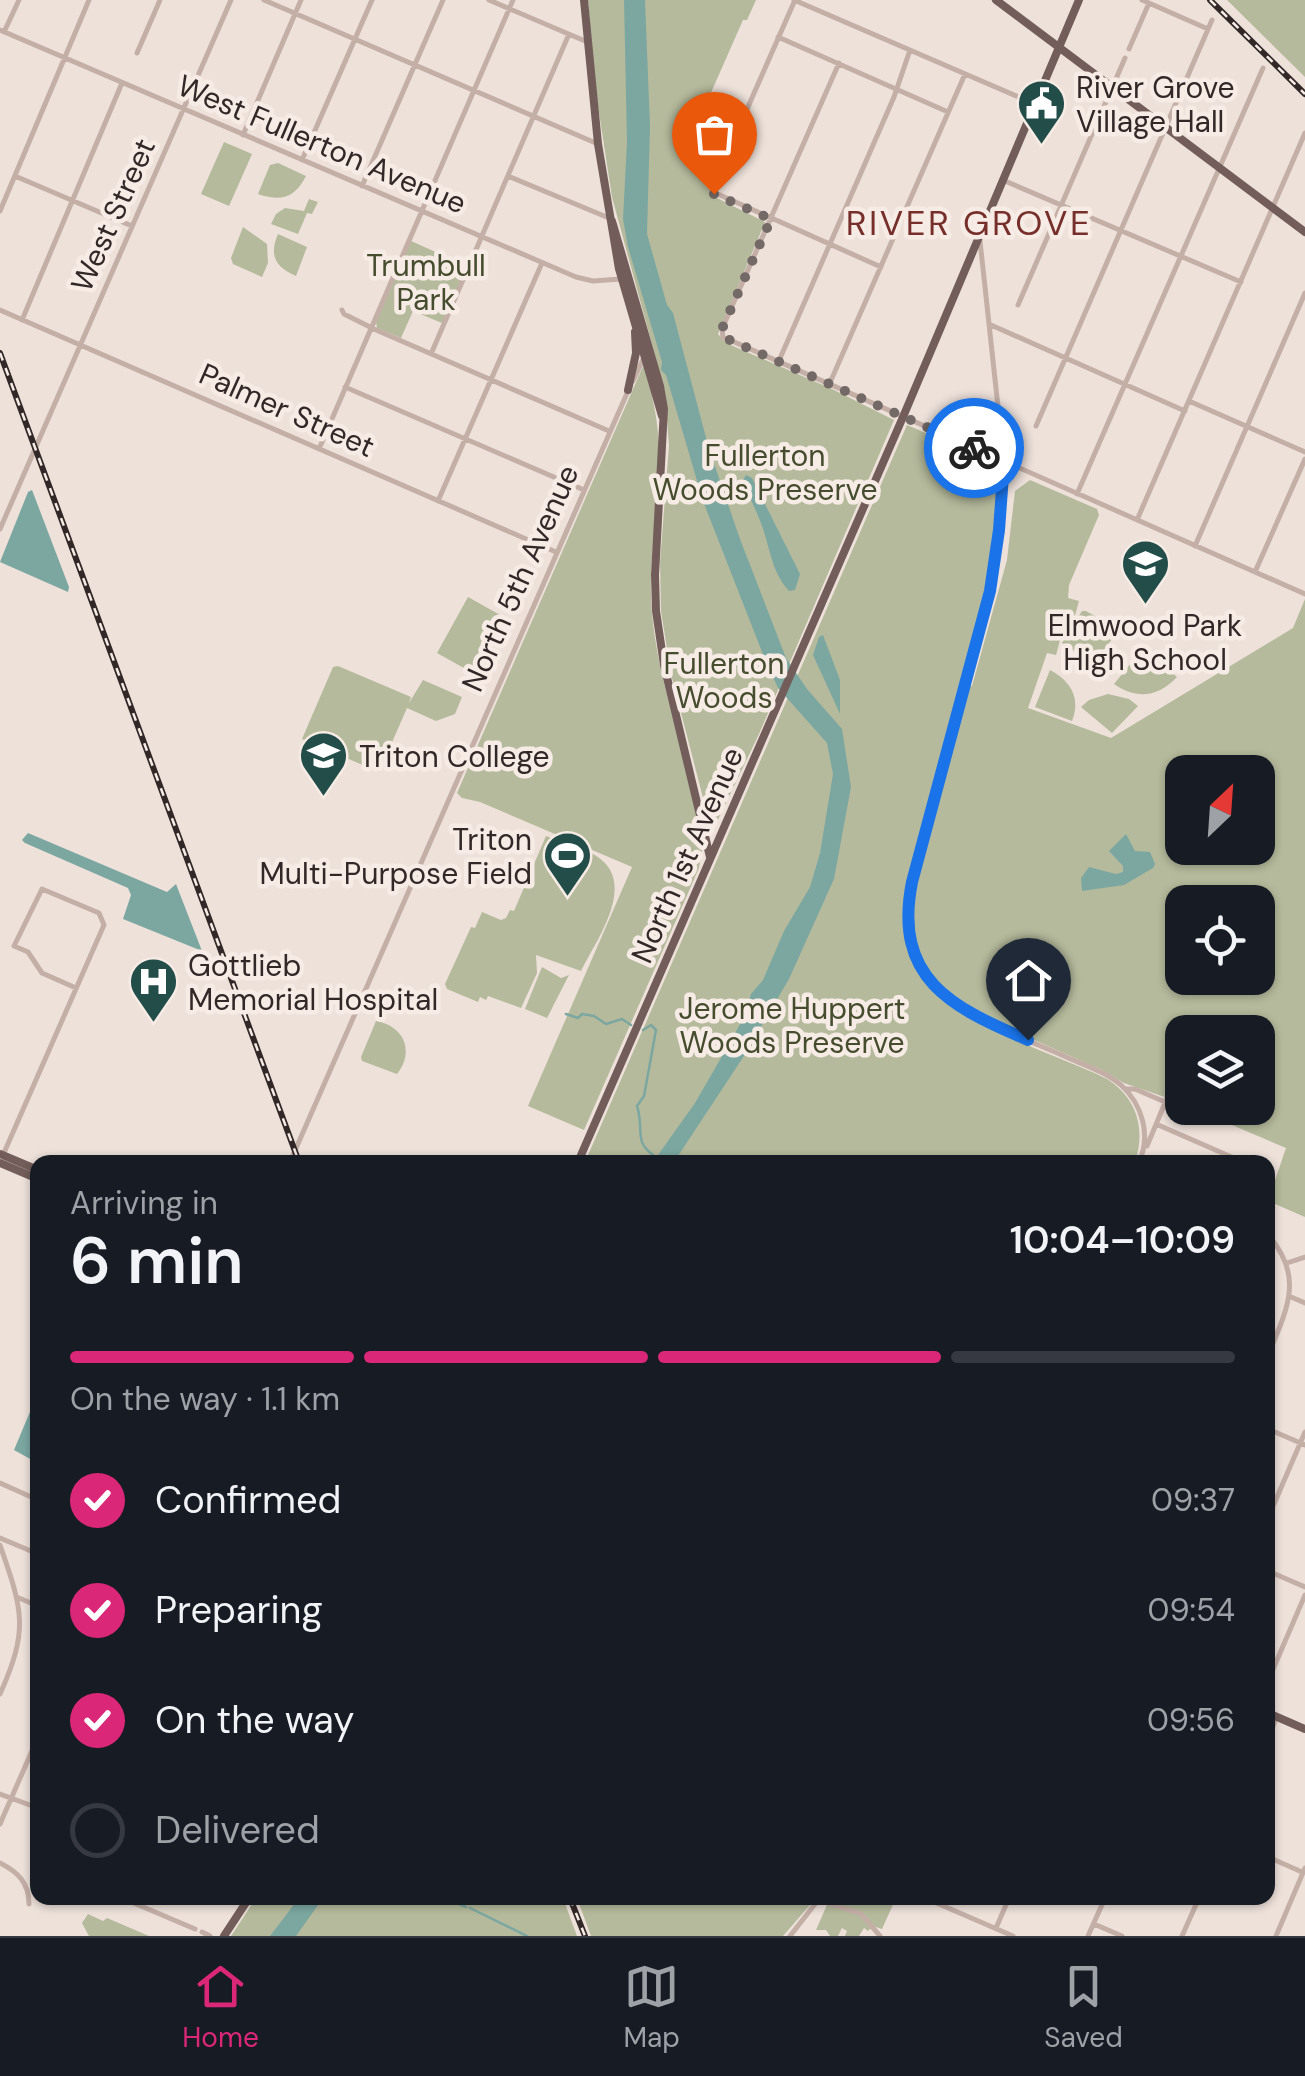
<!DOCTYPE html>
<meta charset="utf-8">
<style>
:root{--surface:#171b24;--page:#242831;--text:#f1f3f6;--muted:#9ea1a6;--line:#363941;--accent:#db2777}
body{margin:0;font-family:"DM Sans",sans-serif;background:var(--page);color:var(--text);height:100vh;display:flex;flex-direction:column;font-size:38px;white-space:nowrap}
*{box-sizing:border-box;margin:0}
p{font-size:32px;color:var(--muted)}
.icon{flex:none;width:55px;height:55px;fill:none;stroke:currentColor;stroke-width:2;stroke-linecap:round;stroke-linejoin:round}
.map{position:relative;flex:1;overflow:hidden}
.drawer{position:absolute;left:30px;top:1155px;width:1245px;height:750px;display:flex;flex-direction:column;background:var(--surface);border-radius:20px;box-shadow:0 2px 8px #0004}
.drawer>*{flex:none}
.needle{width:65px;rotate:25deg}
.controls{position:absolute;left:1165px;top:755px;display:grid;gap:20px}
.controls a{display:grid;place-items:center;width:110px;height:110px;border-radius:20px;background:var(--surface);box-shadow:0 2px 8px #0004;font-size:50px}
.pin{position:absolute;display:grid;place-items:center;width:85px;height:85px;color:#fff;margin:-102px -42px;border-radius:50% 50% 50% 0;rotate:-45deg;box-shadow:0 0 10px #0007}
.pin .icon{rotate:45deg}
.courier{position:absolute;display:grid;place-items:center;width:100px;height:100px;margin:-50px;border:8px solid #1a73e8;border-radius:50%;background:#fff;color:#222;box-shadow:0 2px 12px #0007}
.overview em{font-style:normal;font-weight:600}
.overview div{display:flex;flex-direction:column-reverse}
.overview{display:flex;align-items:center;justify-content:space-between;height:170px;padding:0 40px}
h1{font-size:65px;font-weight:600;line-height:75px}
.bar{display:grid;grid-template-columns:repeat(4,1fr);gap:15px 10px;align-content:center;height:120px;padding:0 40px}
.bar i{height:12px;border-radius:8px;background:var(--line)}
.bar .active{background:var(--accent)}
.bar p{grid-column:span 4}
ol{padding:0 40px;list-style:none}
li{display:flex;align-items:center;gap:30px;height:110px}
li p{margin-inline-start:auto}
li .icon{padding:10px;border-radius:50%;background:var(--accent);color:#fff;stroke-width:4}
li:last-child{color:var(--muted)}
li i{width:55px;height:55px;border:5px solid var(--line);border-radius:50%}
.dock{display:flex;justify-content:space-around;align-items:center;height:140px;border-top:2px solid var(--line);background:var(--surface);font-size:28px;color:var(--muted)}
.dock a{display:grid;justify-items:center;gap:5px}
.dock .active{color:var(--accent)}
.map>svg:first-child{display:block}
.green{fill:#b5ba9c;fill-rule:evenodd}
.water{fill:#7ca7a1}
.lines{fill:none;stroke-linecap:round;stroke-linejoin:round}
.stream{stroke:#7ca7a1;stroke-width:2.5}
.minor{stroke:#c4afa7;stroke-width:5}
.major{stroke:#725d5a;stroke-width:8}
.rail-casing{stroke:#312827;stroke-width:6}
.rail{stroke:#f6ebe5;stroke-width:2.5;stroke-dasharray:8;stroke-linecap:butt}
.done{stroke:#736966;stroke-width:10;stroke-dasharray:0 18}
.route{stroke:#1a73e8;stroke-width:12}
.labels{text-anchor:middle;dominant-baseline:central;stroke-width:9;stroke-linejoin:round;paint-order:stroke}
.poi-label{font-size:30px;fill:#312827;stroke:#f6ebe5;text-anchor:start}
.street-label{font-size:30px;fill:#312827;stroke:#f6ebe5}
.park-label{font-size:30px;fill:#464c2e;stroke:#f6ebe5}
.quarter-label{font-size:35px;letter-spacing:2.5px;fill:#762f2a;stroke:#f6ebe5}
</style>
<div class="map">
<svg width="1305" height="1936" viewBox="0 0 1305 1936">
<rect width="100%" height="100%" fill="#ede1da"/>
<!-- green -->
<path class="green" d="M588 0H756L747 20H743L691 138 723 154 709 188V194L765 222 718 334 726 343 832 389 894 420 759 734 715 826 709 821 671 674 661 611 660 562 669 446 665 392 612 197 594 80Z
M1227 0H1305V77Z
M224 142 252 154 229 206 201 194Z
M278 163 306 176C295 198 281 202 258 194L270 165Z
M309 199 318 202 312 214 307 213 298 234 271 224 276 214 285 208 304 211Z
M243 227 267 244 268 263 262 277 233 264 231 258Z
M278 234 307 247 296 276C275 267 269 255 278 234Z
M411 241 467 266 442 323 413 311 401 338 377 328 376 322Z
M644 364C652 394 659 422 659 454 660 507 647 560 652 614 659 693 694 767 703 845L699 868 584 1130 528 1106 632 867 480 802 462 798 457 793Z
M907 425 994 462C1025 499 924 827 908 888 891 1015 1018 1036 1107 1079 1137 1098 1146 1129 1135 1162H585Z
M1030 480 1097 509 1099 515 1069 585 1068 598 1079 601 1074 619 1066 618 1056 655 1047 653 1028 708 1111 738 1293 628 1305 599V1217L1268 1201 1286 1148 1192 1108H1258V1032H1182V1103L1124 1083 1102 1070 975 1014 939 987 923 964 913 935 912 897 967 686H972L1007 560 1015 491ZM1182 772H1258V848H1182ZM1182 902H1258V978H1182Z
M468 597 502 616 471 672 437 653Z
M1082 611H1086L1117 629C1102 661 1090 662 1062 643Z
M1145 651 1177 677C1158 697 1137 700 1114 684L1140 652Z
M338 666 411 697 409 703 423 680 462 697 455 714 436 721 407 708 379 772 302 739 333 667Z
M1050 670C1071 681 1081 698 1072 721L1035 707Z
M1108 694 1129 699 1138 706 1112 733 1081 707 1089 700Z
M546 836C563 843 591 849 604 862 633 891 595 942 581 971L536 955 537 973 521 1008 488 996 486 1000 480 997 478 1002 447 989 445 984 471 927 475 928 482 912 501 920 506 918 510 910 514 911Z
M542 967 561 978 569 975 547 1018 525 1009Z
M376 1021C404 1026 415 1051 397 1074L362 1061 361 1057Z
M256 1898H563L577 1936H231Z
M577 1898H816L783 1936H591Z
M830 1898H896L882 1929 873 1926 868 1931 864 1928 859 1936H845L847 1931 842 1928 838 1936H830L826 1930H816Z
M88 1914 103 1921 107 1918 149 1936H89L82 1923Z"/>
<!-- water -->
<path class="water" d="M624 0H645L650 126 647 234 667 305 673 313 709 449 740 539 786 658 807 689 842 729 851 787 834 879 789 979 742 1059 674 1162H653L695 1103 725 1051 743 1019 751 994 763 980 784 931 810 887 820 853 833 774 827 743 778 688 766 662 703 501 666 375 661 370 662 362 628 247 623 219 627 142Z
M746 475 752 478 800 574 795 590 789 591C773 573 771 554 764 532 759 515 749 498 743 480Z
M32 490 69 587 68 592 0 562 28 492Z
M823 635 840 680V714L813 655 819 637Z
M28 833 167 892 176 884 202 951 123 919 131 895 128 888 25 843 22 840Z
M1126 834 1135 851 1150 852 1155 864 1153 868 1124 885 1082 891 1081 878 1089 867 1116 874 1123 872V866L1109 851Z
M37 1395V1451L32 1460 14 1450Z
M299 1898H323L296 1936H270Z"/>
<g class="lines">
<!-- stream -->
<path class="stream" d="M566 1014 578 1018 582 1014 594 1016 606 1024 622 1019 631 1025
M643 1030 651 1025 656 1030 644 1096 637 1106C645 1130 632 1142 656 1157
M950 1162 960 1157 979 1162
M1093 1162H1101
M444 1898 466 1907
M470 1908 527 1936"/>
<!-- minor -->
<path class="minor" d="M264 0 598 144
M489 0 585 41
M794 0 1035 104
M795 0 711 191 881 267
M1142 0 1208 29
M0 30 576 277 593 281 621 279
M4 32 19 0
M778 37 948 112
M1129 49 1149 3
M137 53 160 0
M839 63 722 329 723 337 1305 594
M243 135 301 0
M302 160 372 0
M15 176 132 226
M508 176 609 218
M1005 181 1241 282
M362 186 443 0
M0 211 89 0
M980 241 1004 462 999 529 986 605 912 882C902 929 915 974 954 1005 991 1028 1034 1042 1073 1060 1090 1067 1108 1074 1121 1085 1143 1105 1151 1136 1139 1162
M1018 305 1125 58
M0 310 556 552
M342 310 344 314 376 330 609 431
M22 320 122 83
M991 325 1185 411
M431 354 569 34
M778 363 894 97 910 50
M633 381 645 355
M829 385 965 74
M345 387 584 490
M1189 401 1305 452
M1036 426 1212 20
M319 449 513 0
M1077 494 1263 68
M438 501 542 263
M1137 520 1305 133
M0 529 231 0
M1195 546 1305 293
M1255 572 1305 459
M1125 1089H1135L1165 1102
M1156 1124 1243 1162
M1147 1146 1167 1098
M3 1155C37 1078 70 1002 104 925L99 913 42 889 14 946 28 952 42 973 76 988
M290 1162 628 391
M1268 1167 1272 1171 1268 1177
M1268 1235C1305 1276 1287 1310 1268 1355
M1287 1263 1305 1257
M1291 1297 1305 1303
M1268 1429 1305 1445
M0 1483 38 1500
M1268 1518 1305 1432
M0 1538 38 1554
M0 1545C23 1611 29 1629 0 1694
M1268 1571 1305 1587
M19 1598 38 1606
M1268 1681 1305 1595
M1268 1739 1276 1718
M0 1794 38 1808
M0 1824 38 1737
M1268 1857 1302 1872
M0 1863C18 1872 29 1883 29 1904
M122 1898 195 1929
M925 1898 1013 1936
M819 1900 861 1914 880 1936
M1094 1924 1122 1936
M996 1928 1009 1898
M202 1932 210 1936
M790 1936 819 1899
M1088 1936 1105 1898
M1182 1936 1199 1898
M1276 1936 1305 1868"/>
<!-- major -->
<path class="major" d="M584 0 598 144 619 269 662 416
M996 0 1305 232
M612 221 660 386 664 409 655 575 656 611 664 665 710 857
M628 390 636 353 635 332
M0 1154 38 1170
M578 1162 903 417 1079 0
M0 1163 38 1179
M1268 1713 1305 1729
M224 1936 249 1898"/>
<defs>
<path id="rail" d="M1210 0 1305 94
M0 353 299 1162
M570 1898 585 1936"/>
</defs>
<!-- rail casing -->
<use href="#rail" class="rail-casing"/>
<!-- rail -->
<use href="#rail" class="rail"/>
</g>
<g class="lines">
<!-- done -->
<path class="done" d="M714 194 771 219 722 329 723 337 974 448"/>
<!-- route -->
<path class="route" d="M974 448 1004 462 999 530 990 591 912 882C893 979 951 1007 1028 1040"/>
</g>
<!-- icons -->
<defs>
<symbol id="civic-pin" viewBox="-11 -11 22 30"><path d="M0 17L-7.5 6A9.5 9.5 0 1 1 7.5 6Z" fill="#224d49" stroke="#f6ebe5"/><path d="M-.6-6.5H3V-4.5H.6V-3L4-1V1h2V6H-6V1h2V-1L-.6-3ZM-1.2 2.5V6h2.4V2.5Z" fill="#fff"/></symbol>
<symbol id="school-pin" viewBox="-11 -11 22 30"><path d="M0 17L-7.5 6A9.5 9.5 0 1 1 7.5 6Z" fill="#224d49" stroke="#f6ebe5"/><path d="M0-5L7-2L0 1L-7-2ZM-4 1L0 2.5L4 1V4Q0 6-4 4Z" fill="#fff"/></symbol>
<symbol id="university-pin" viewBox="-11 -11 22 30"><path d="M0 17L-7.5 6A9.5 9.5 0 1 1 7.5 6Z" fill="#224d49" stroke="#f6ebe5"/><path d="M0-5L7-2L0 1L-7-2ZM-4 1L0 2.5L4 1V4Q0 6-4 4Z" fill="#fff"/></symbol>
<symbol id="stadium-pin" viewBox="-11 -11 22 30"><path d="M0 17L-7.5 6A9.5 9.5 0 1 1 7.5 6Z" fill="#224d49" stroke="#f6ebe5"/><path d="M0-5a6.5 5 0 1 0 0 10a6.5 5 0 1 0 0-10ZM-3.5-1.8h7v3.6h-7Z" fill="#fff"/></symbol>
<symbol id="hospital-pin" viewBox="-11 -11 22 30"><path d="M0 17L-7.5 6A9.5 9.5 0 1 1 7.5 6Z" fill="#224d49" stroke="#f6ebe5"/><path d="M-5-5h3v3.5h4V-5h3V5h-3V1.5h-4V5h-3Z" fill="#fff"/></symbol>
</defs>
<g fill-rule="evenodd">
<use href="#civic-pin" x="1014" y="76" width="55" height="75"/>
<use href="#school-pin" x="1118" y="536" width="55" height="75"/>
<use href="#university-pin" x="296" y="728" width="55" height="75"/>
<use href="#stadium-pin" x="540" y="828" width="55" height="75"/>
<use href="#hospital-pin" x="126" y="954" width="55" height="75"/>
</g>
<g class="labels">
<!-- poi labels -->
<g class="poi-label">
<text x="1076" y="87">River Grove<tspan x="1076" dy="34">Village Hall</tspan></text>
<text x="1145" y="625" text-anchor="middle">Elmwood Park<tspan x="1145" dy="34">High School</tspan></text>
<text x="359" y="756">Triton College</text>
<text x="532" y="839" text-anchor="end">Triton<tspan x="532" dy="34">Multi-Purpose Field</tspan></text>
<text x="188" y="965">Gottlieb<tspan x="188" dy="34">Memorial Hospital</tspan></text>
</g>
<!-- street labels -->
<g class="street-label">
<text transform="translate(322 144) rotate(23)">West Fullerton Avenue</text>
<text transform="translate(113 215) rotate(-66)">West Street</text>
<text transform="translate(287 410) rotate(24)">Palmer Street</text>
<text transform="translate(520 578) rotate(-66)">North 5th Avenue</text>
<text transform="translate(687 855) rotate(-66)">North 1st Avenue</text>
</g>
<!-- park labels -->
<g class="park-label">
<text x="426" y="265">Trumbull<tspan x="426" dy="34">Park</tspan></text>
<text x="765" y="455">Fullerton<tspan x="765" dy="34">Woods Preserve</tspan></text>
<text x="724" y="663">Fullerton<tspan x="724" dy="34">Woods</tspan></text>
<text x="792" y="1008">Jerome Huppert<tspan x="792" dy="34">Woods Preserve</tspan></text>
</g>
<!-- quarter labels -->
<g class="quarter-label">
<text x="969" y="223">RIVER GROVE</text>
</g>
</g>
</svg>
<div class="controls">
<a><svg class="needle" viewBox="-14 -14 28 28"><path d="M0-13l5 13h-10z" fill="#e53935"/><path d="M0 13l5-13h-10z" fill="#9ea1a6"/></svg></a>
<a><svg class="icon" aria-label="locate" viewBox="0 0 24 24"><circle cx="12" cy="12" r="6"/><path d="M12 2v4M12 18v4M2 12h4M18 12h4"/></svg></a>
<a><svg class="icon" aria-label="layers" viewBox="0 0 24 24"><path d="M12 4l9 5-9 5-9-5zM3 14l9 5 9-5"/></svg></a>
</div>
<div class="pin" style="left:714px;top:194px;background:#ea580c"><svg class="icon" aria-label="bag" viewBox="0 0 24 24"><path d="M5 8h14l-1 12H6zM9 8a3 3 0 0 1 6 0"/></svg></div>
<div class="pin" style="left:1028px;top:1040px;background:#1f2937"><svg class="icon" aria-label="home" viewBox="0 0 24 24"><path d="M3 11l9-7 9 7M6 9v11h12V9"/></svg></div>
<div class="courier" style="left:974px;top:448px"><svg class="icon" aria-label="bike" viewBox="0 0 24 24"><circle cx="6" cy="16" r="4"/><circle cx="18" cy="16" r="4"/><path d="M6 16l4-8h5l3 8M10 8l3 8H6M13 5h3"/></svg></div>
<section class="drawer">
<div class="overview"><div><h1>6 min</h1><p>Arriving in</p></div><em>10:04–10:09</em></div>
<div class="bar"><i class="active"></i><i class="active"></i><i class="active"></i><i></i><p>On the way · 1.1 km</p></div>
<ol>
<li><svg class="icon" aria-label="check" viewBox="0 0 24 24"><path d="M5 12l5 5 9-10"/></svg>Confirmed<p>09:37</p></li>
<li><svg class="icon" aria-label="check" viewBox="0 0 24 24"><path d="M5 12l5 5 9-10"/></svg>Preparing<p>09:54</p></li>
<li><svg class="icon" aria-label="check" viewBox="0 0 24 24"><path d="M5 12l5 5 9-10"/></svg>On the way<p>09:56</p></li>
<li><i></i>Delivered</li>
</ol>
</section>
</div>
<nav class="dock">
<a class="active"><svg class="icon" aria-label="home" viewBox="0 0 24 24"><path d="M3 11l9-7 9 7M6 9v11h12V9"/></svg>Home</a>
<a><svg class="icon" aria-label="map" viewBox="0 0 24 24"><path d="M3 6l6-2 6 2 6-2v14l-6 2-6-2-6 2zM9 4v14M15 6v14"/></svg>Map</a>
<a><svg class="icon" aria-label="saved" viewBox="0 0 24 24"><path d="M7 4h10v16l-5-4-5 4z"/></svg>Saved</a>
</nav>
